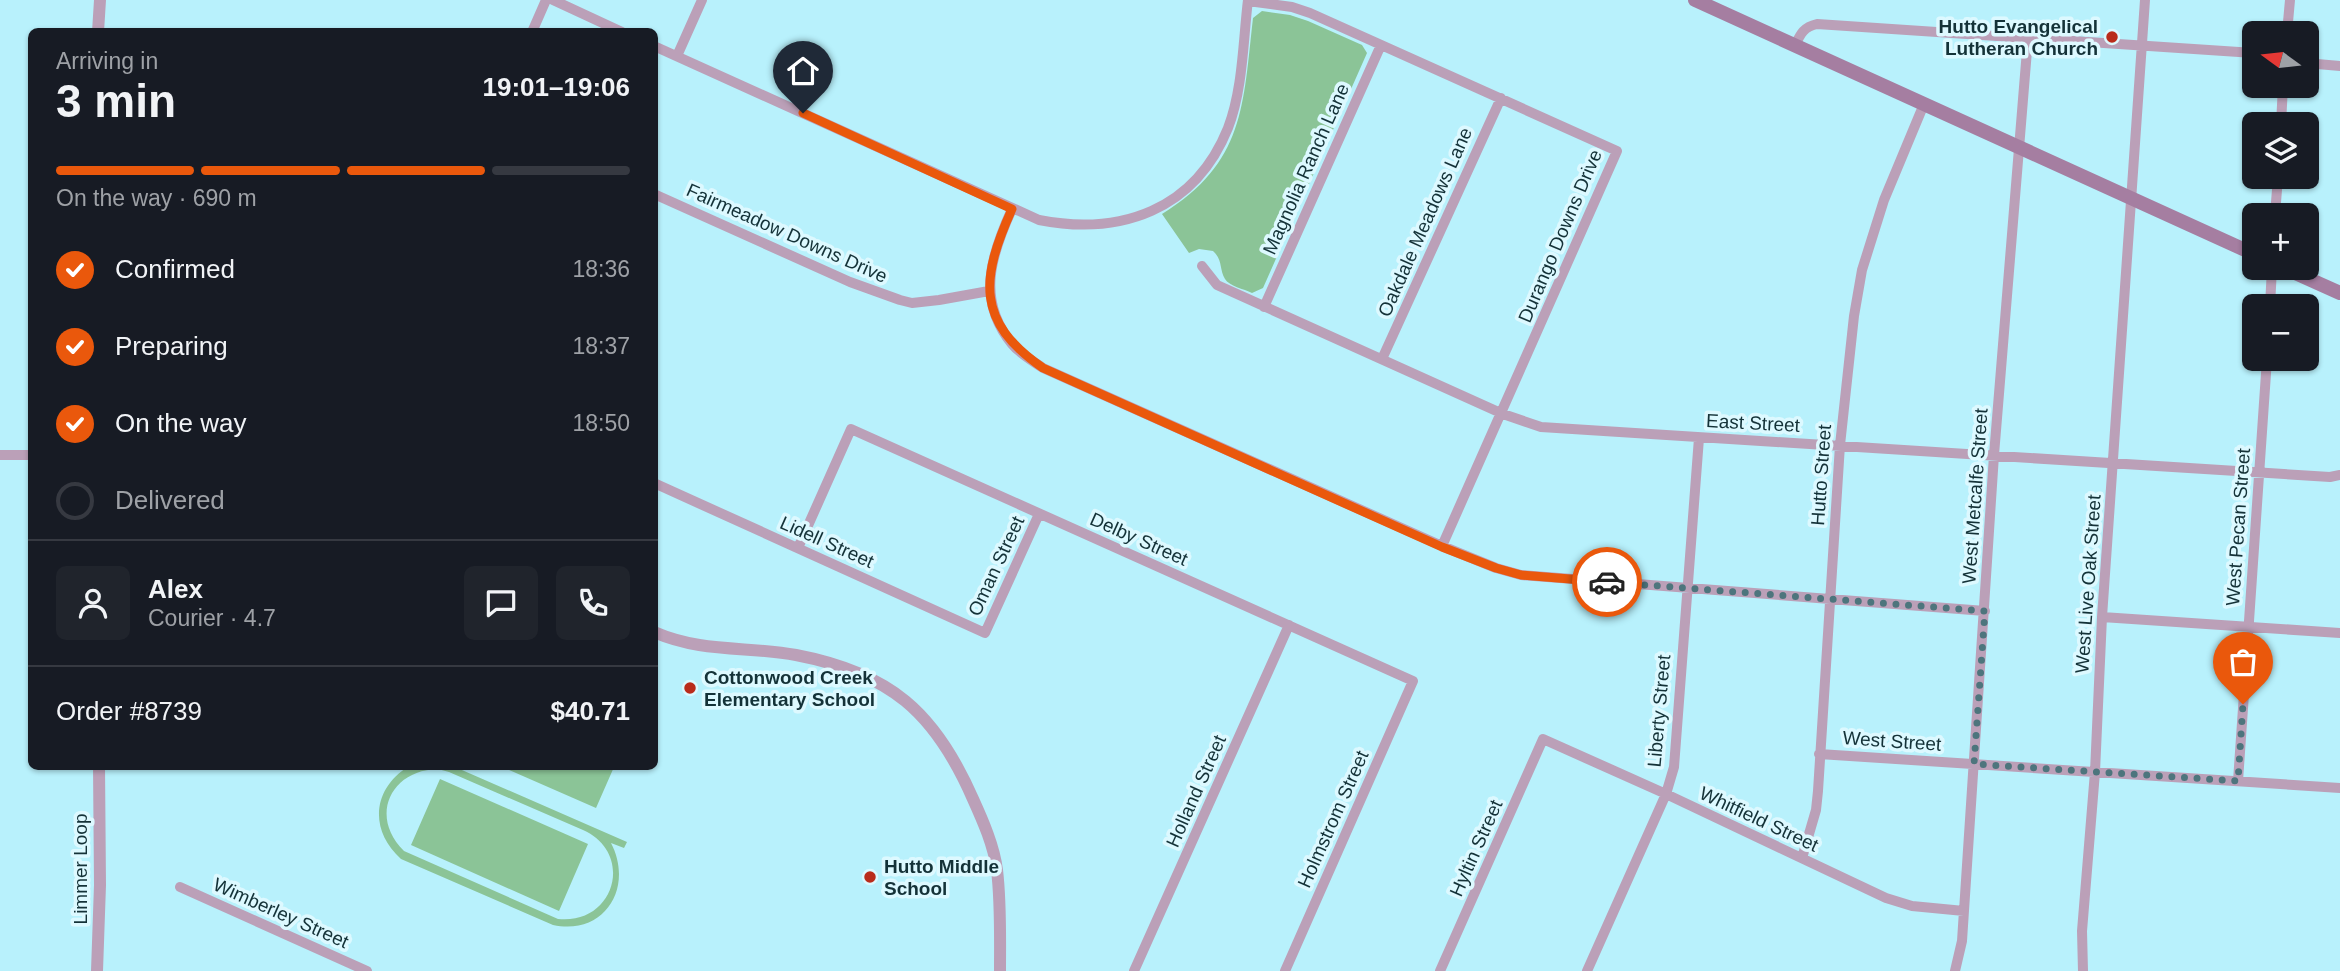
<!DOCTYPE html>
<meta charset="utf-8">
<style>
:root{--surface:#171b24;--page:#20242c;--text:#f1f3f6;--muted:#9ea1a6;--line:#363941;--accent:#ea580c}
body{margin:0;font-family:Arial,sans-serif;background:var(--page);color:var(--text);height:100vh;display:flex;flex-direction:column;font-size:26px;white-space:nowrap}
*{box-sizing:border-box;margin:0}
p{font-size:23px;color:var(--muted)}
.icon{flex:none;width:38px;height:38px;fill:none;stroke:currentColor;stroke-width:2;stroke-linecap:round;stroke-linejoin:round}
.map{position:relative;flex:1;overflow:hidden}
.details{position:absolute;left:28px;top:28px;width:630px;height:742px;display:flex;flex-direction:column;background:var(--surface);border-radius:10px;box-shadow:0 2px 5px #0004}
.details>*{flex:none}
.needle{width:46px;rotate:285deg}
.tools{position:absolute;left:2242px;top:21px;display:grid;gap:14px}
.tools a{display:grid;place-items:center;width:77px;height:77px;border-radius:10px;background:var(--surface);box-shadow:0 2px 5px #0004;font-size:35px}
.pin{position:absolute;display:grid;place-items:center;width:60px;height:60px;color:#fff;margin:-72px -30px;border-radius:50% 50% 50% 0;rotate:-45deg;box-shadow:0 0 7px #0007}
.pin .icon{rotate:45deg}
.courier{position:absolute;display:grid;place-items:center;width:70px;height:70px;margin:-35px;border:5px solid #ea580c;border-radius:50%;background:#fff;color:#222;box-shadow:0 2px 9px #0007}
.overview em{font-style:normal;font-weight:800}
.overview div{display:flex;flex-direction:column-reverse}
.overview{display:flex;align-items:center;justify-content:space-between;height:119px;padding:0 28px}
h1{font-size:46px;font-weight:800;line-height:52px}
.bar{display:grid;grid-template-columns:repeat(4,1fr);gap:10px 7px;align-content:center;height:84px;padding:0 28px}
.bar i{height:9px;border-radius:5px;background:var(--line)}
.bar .selected{background:var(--accent)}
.bar p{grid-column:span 4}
.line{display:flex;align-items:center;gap:18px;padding:0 28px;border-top:2px solid var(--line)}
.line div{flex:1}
.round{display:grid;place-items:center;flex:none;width:74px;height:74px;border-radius:10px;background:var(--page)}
ol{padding:0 28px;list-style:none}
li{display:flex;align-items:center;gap:21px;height:77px}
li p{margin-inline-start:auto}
li .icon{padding:7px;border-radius:50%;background:var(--accent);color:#fff;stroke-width:4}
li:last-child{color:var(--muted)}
li i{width:38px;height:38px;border:4px solid var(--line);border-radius:50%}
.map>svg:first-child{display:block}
.green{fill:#8bc497;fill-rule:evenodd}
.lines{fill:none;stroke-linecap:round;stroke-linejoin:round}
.minor{stroke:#bba0b8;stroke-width:10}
.tertiary{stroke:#bba0b8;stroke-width:12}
.secondary{stroke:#a57ea1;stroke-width:14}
.done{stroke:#4d757d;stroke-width:7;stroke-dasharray:0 12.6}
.route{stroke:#ea580c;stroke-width:9}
.poi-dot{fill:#b92c1b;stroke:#ddf9ff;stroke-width:2.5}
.labels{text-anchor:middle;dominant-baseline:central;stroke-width:7;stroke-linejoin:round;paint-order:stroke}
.poi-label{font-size:19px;font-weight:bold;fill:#143238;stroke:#ddf9ff;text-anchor:start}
.street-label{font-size:19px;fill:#143238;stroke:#ddf9ff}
</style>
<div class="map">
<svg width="2340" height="971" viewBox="0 0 2340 971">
<rect width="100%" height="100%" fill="#b8f1fc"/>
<!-- green -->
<path class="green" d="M1262 11 1290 15 1308 21 1362 45 1367 53 1263 288 1252 293C1244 289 1229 286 1225 279 1219 269 1223 260 1213 251L1199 249 1189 253 1162 214C1245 163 1243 105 1253 18Z
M409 766 455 767 627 842 624 848 611 843C634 887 605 936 553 925L401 859C369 830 372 789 409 766ZM438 769 449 772 583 830C635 853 615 925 558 919L404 851C369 817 390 770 438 769Z
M502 767H614L596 808Z
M440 779 588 844 559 911 411 845Z"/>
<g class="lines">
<!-- minor -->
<path class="minor" d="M553 0 622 32
M1248 1 1292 7 1310 13 1617 151 1442 546
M532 32 546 0
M2287 33 2290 0
M1795 45C1801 33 1804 27 1817 24L2254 53
M654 46 1039 220C1121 236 1195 210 1228 128 1243 89 1243 41 1248 0
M677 56 702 0
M2306 63 2340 66
M2281 124 2283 86
M654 194 850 282 900 300 912 303 939 300 989 291
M1012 209C991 255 976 300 1012 344 1020 354 1033 361 1043 368L1442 546 1496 568 1521 575 1985 611
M2275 215 2278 177
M1202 266 1217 285 1503 414 1541 427 2330 477 2340 475
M2270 306 2272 268
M1264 307 1381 45
M1382 359 1501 98
M0 455H32
M654 483 985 633 1039 514
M798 548 851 429 1413 681 1285 971
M2102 617 2340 633
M1819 754 2340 788
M2238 781 2267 359
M1802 858 1816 810 1818 791 1840 445 1854 316 1862 270 1884 200 1924 104
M180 887 367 971
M1134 971 1289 625
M1440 971 1543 739 1666 794 1886 898 1912 906 1964 911
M1587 971 1666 794 1674 767 1699 438
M1955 971 1962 941 1994 455 2028 38
M2083 971 2082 931 2095 772 2102 617 2145 0"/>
<!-- tertiary -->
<path class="tertiary" d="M98 32 100 0
M654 632C702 653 747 646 796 655 890 673 935 712 973 799 983 821 994 846 997 870 1001 903 1000 937 1000 971
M97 971 100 885 99 766"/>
<!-- secondary -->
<path class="secondary" d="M1695 0 2254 254
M2284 268 2340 293"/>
</g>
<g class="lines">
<!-- done -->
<path class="done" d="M1607 582 1985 611 1974 764 2238 781 2243 704"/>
<!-- route -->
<path class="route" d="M803 113 1012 209C981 278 975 321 1043 368L1442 547 1496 568 1521 575 1607 582"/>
</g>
<!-- markers -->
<g class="poi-dot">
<circle cx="2112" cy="37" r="7"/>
<circle cx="690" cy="688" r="7"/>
<circle cx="870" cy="877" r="7"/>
</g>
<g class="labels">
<!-- poi labels -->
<g class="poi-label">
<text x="2098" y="26" text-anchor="end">Hutto Evangelical<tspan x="2098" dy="22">Lutheran Church</tspan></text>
<text x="704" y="677">Cottonwood Creek<tspan x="704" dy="22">Elementary School</tspan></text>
<text x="884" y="866">Hutto Middle<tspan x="884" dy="22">School</tspan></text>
</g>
<!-- street labels -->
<g class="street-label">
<text transform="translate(1306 169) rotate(-66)">Magnolia Ranch Lane</text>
<text transform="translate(1425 222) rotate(-66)">Oakdale Meadows Lane</text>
<text transform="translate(787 233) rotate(24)">Fairmeadow Downs Drive</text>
<text transform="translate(1560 236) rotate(-67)">Durango Downs Drive</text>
<text transform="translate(1753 423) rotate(3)">East Street</text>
<text transform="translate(1821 475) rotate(-86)">Hutto Street</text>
<text transform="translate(1975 496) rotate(-86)">West Metcalfe Street</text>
<text transform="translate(2238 527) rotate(-86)">West Pecan Street</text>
<text transform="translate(1139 539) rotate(24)">Delby Street</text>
<text transform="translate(827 542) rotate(24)">Lidell Street</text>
<text transform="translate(996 566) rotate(-65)">Oman Street</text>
<text transform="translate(2088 584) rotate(-86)">West Live Oak Street</text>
<text transform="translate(1659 711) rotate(-85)">Liberty Street</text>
<text transform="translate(1892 741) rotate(4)">West Street</text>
<text transform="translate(1196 791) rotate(-66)">Holland Street</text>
<text transform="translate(1333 819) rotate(-66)">Holmstrom Street</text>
<text transform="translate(1759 819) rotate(25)">Whitfield Street</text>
<text transform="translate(1476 848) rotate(-66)">Hyltin Street</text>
<text transform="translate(80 869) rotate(-90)">Limmer Loop</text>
<text transform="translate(281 913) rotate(24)">Wimberley Street</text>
</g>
</g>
</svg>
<div class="tools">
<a><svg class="needle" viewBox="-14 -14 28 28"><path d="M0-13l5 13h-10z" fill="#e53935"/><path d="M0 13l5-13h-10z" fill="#9ea1a6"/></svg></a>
<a><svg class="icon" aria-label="layers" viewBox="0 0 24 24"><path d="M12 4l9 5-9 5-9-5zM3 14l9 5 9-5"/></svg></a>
<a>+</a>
<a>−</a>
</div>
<div class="pin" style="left:2243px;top:704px;background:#ea580c"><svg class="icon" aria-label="bag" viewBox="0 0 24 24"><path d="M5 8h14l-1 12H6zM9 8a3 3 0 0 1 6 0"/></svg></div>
<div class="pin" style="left:803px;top:113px;background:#1f2937"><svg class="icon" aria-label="home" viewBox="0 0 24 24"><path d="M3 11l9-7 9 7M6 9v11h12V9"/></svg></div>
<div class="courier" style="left:1607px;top:582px"><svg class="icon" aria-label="car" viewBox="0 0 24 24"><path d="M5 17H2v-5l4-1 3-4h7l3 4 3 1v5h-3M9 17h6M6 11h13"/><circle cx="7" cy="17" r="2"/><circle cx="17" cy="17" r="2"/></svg></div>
<section class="details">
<div class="overview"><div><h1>3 min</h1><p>Arriving in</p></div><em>19:01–19:06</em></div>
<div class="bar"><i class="selected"></i><i class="selected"></i><i class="selected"></i><i></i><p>On the way · 690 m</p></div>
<ol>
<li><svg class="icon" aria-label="check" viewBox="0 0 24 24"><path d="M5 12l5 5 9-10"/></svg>Confirmed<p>18:36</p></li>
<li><svg class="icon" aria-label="check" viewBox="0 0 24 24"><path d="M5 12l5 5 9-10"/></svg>Preparing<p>18:37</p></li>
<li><svg class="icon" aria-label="check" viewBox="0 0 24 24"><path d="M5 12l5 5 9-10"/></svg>On the way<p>18:50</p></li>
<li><i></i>Delivered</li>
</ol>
<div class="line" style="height:126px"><a class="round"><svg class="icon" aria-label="person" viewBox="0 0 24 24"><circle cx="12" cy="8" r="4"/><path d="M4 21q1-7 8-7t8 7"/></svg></a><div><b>Alex</b><p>Courier · 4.7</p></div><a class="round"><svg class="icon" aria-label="chat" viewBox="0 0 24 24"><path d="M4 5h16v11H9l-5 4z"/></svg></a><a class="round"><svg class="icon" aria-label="phone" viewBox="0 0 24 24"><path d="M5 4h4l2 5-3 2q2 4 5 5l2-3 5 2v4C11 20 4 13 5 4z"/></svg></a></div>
<div class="line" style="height:91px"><div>Order #8739</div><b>$40.71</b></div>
</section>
</div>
